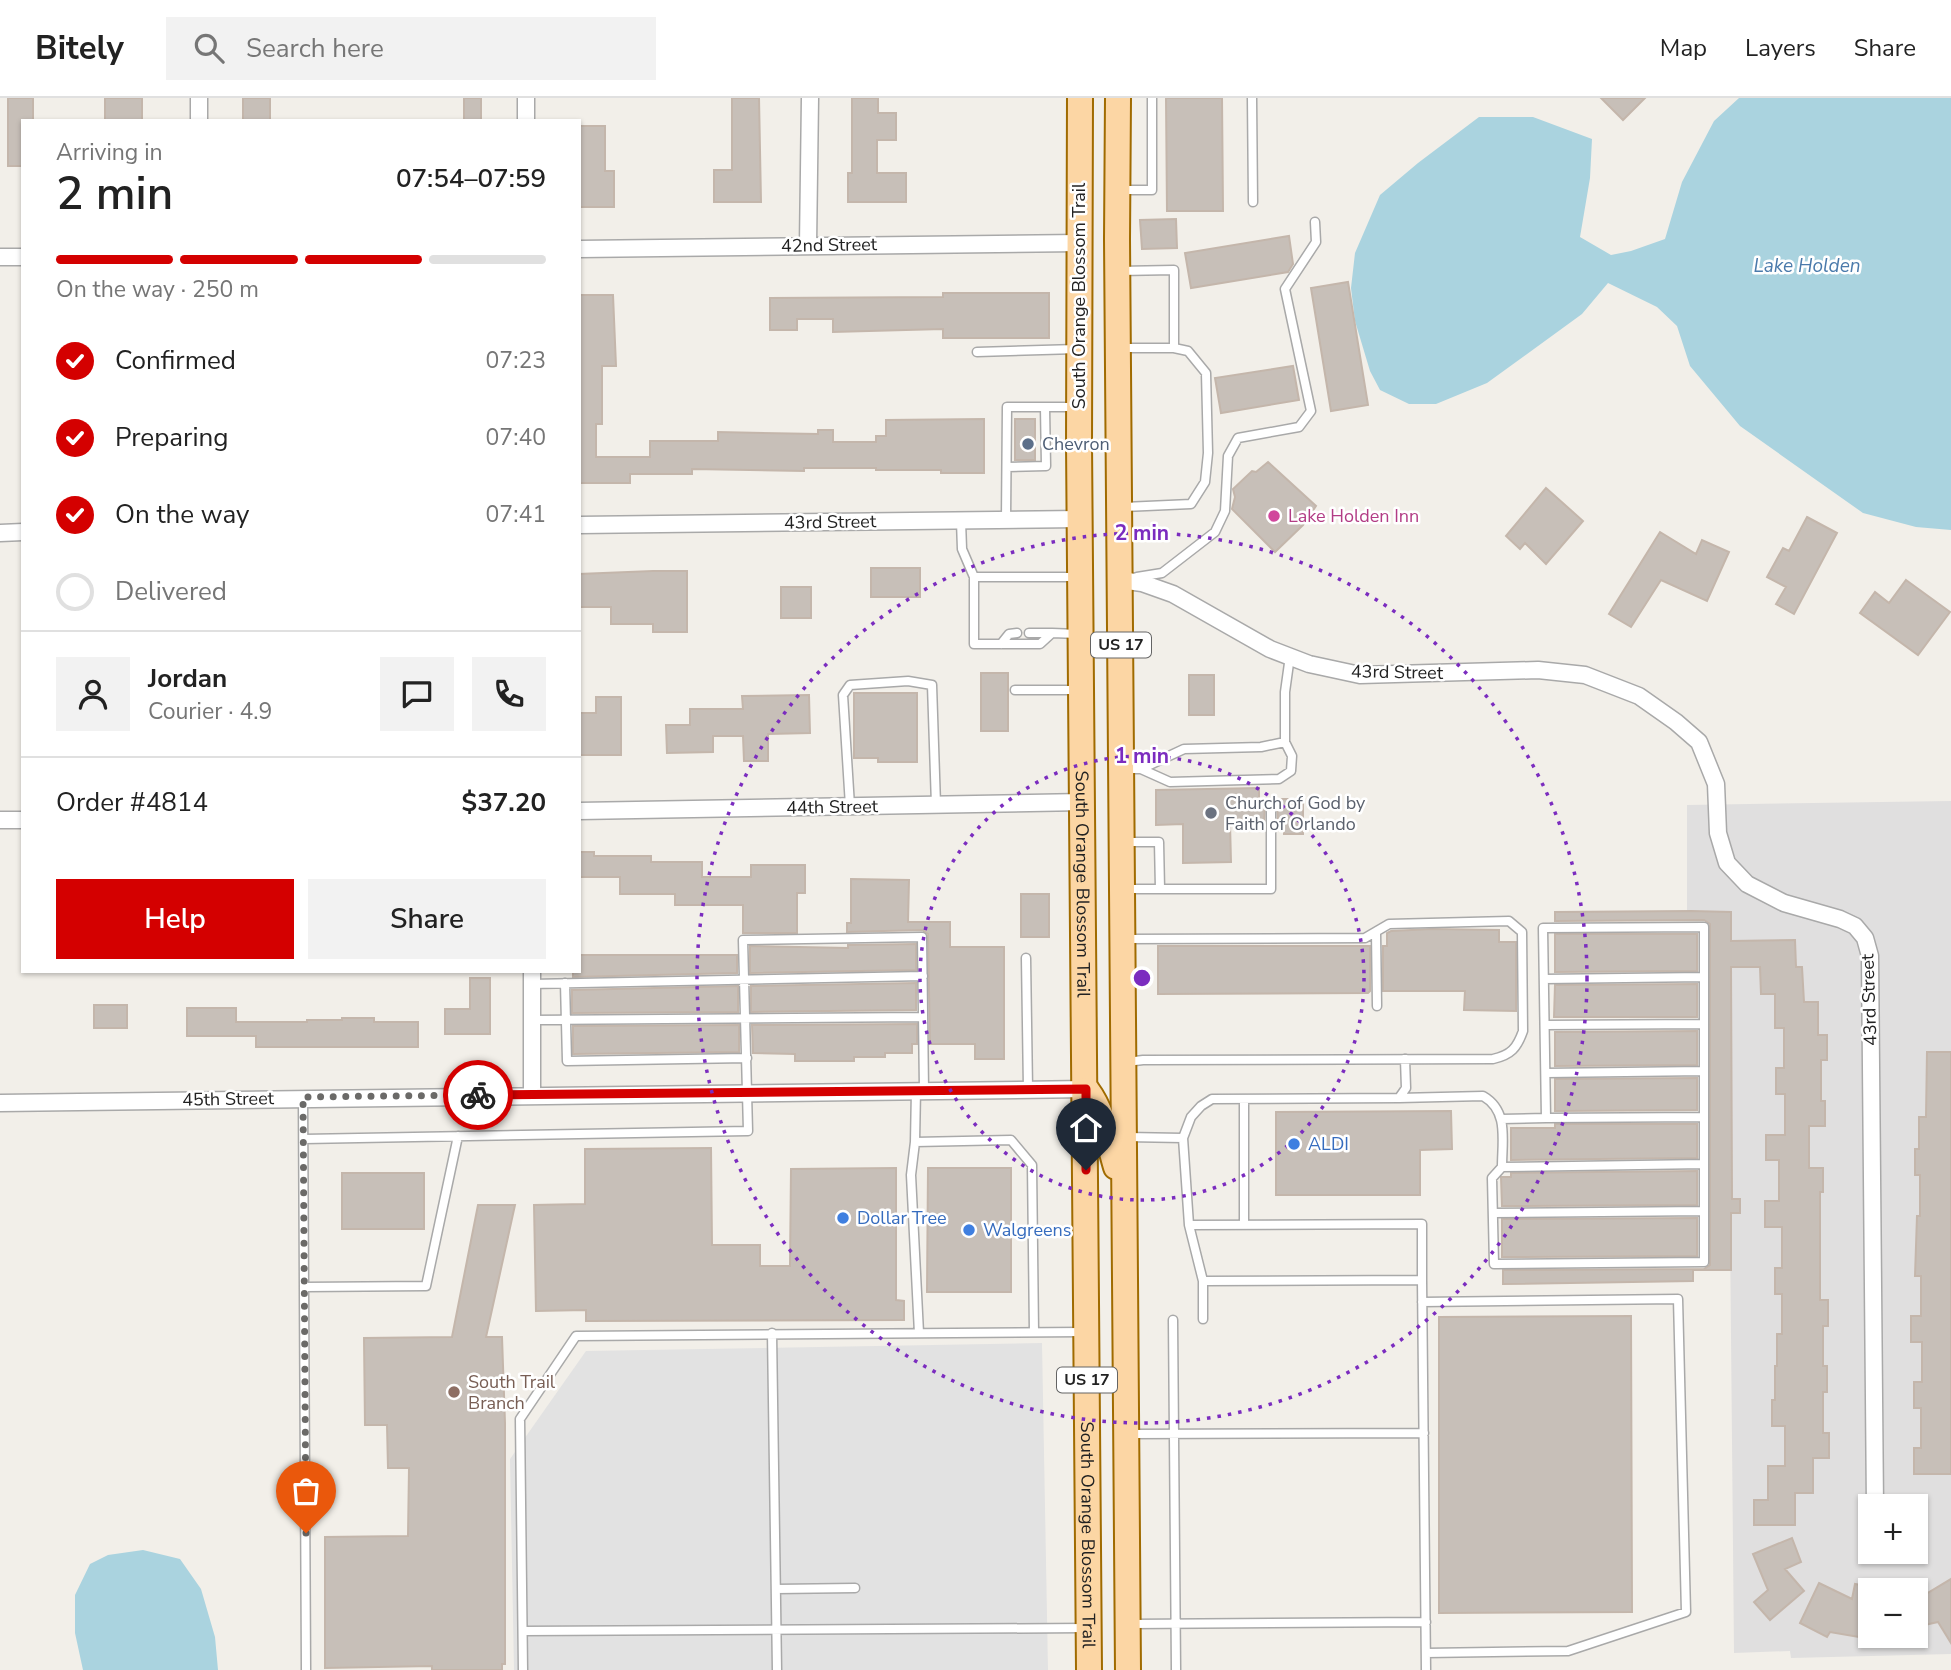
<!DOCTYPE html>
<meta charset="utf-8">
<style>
:root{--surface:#fff;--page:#f2f2f2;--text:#222;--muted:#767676;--line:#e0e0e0;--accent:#d40000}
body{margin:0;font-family:"Nunito Sans",sans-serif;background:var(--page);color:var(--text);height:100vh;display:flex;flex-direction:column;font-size:26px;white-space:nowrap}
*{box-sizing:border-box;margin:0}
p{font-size:23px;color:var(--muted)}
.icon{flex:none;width:38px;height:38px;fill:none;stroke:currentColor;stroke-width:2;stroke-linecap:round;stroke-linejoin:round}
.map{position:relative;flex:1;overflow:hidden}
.drawer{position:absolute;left:21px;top:21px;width:560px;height:854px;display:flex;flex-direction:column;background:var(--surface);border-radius:0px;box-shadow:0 2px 5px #0004}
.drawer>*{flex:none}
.tools{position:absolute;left:1858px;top:1396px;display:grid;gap:14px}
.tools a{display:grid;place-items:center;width:70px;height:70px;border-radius:0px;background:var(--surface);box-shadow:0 2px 5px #0004;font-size:35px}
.pin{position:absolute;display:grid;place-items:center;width:60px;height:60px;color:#fff;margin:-72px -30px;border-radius:50% 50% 50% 0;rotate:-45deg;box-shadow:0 0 7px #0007}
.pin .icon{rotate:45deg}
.courier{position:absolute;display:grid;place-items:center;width:70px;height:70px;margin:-35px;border:5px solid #d40000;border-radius:50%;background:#fff;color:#222;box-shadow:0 2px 9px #0007}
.head em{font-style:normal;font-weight:600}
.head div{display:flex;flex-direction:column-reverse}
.head{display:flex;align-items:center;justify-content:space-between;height:119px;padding:0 35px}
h1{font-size:46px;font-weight:600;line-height:52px}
.bar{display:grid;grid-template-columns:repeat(4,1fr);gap:10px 7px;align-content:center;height:84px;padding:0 35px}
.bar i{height:9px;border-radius:5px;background:var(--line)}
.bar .current{background:var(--accent)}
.bar p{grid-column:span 4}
.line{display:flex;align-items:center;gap:18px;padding:0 35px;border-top:2px solid var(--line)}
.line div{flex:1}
.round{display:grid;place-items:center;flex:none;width:74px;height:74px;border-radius:0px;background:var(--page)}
ol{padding:0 35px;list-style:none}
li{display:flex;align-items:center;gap:21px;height:77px}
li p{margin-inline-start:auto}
li .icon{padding:7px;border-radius:50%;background:var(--accent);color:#fff;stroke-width:4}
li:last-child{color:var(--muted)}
li i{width:38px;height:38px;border:4px solid var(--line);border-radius:50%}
.action{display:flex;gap:14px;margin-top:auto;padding:14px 35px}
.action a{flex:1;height:80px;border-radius:0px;background:var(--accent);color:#fff;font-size:28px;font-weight:600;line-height:80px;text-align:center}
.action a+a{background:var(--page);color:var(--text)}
header{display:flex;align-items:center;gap:42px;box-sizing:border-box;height:98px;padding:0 35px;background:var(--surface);border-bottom:2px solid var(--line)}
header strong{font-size:33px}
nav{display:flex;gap:38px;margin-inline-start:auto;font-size:24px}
.search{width:490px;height:63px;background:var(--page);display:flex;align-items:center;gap:18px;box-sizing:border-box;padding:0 24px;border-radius:0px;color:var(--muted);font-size:26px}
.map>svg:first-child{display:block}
.residential{fill:#e0dfdf;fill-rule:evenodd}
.parking{fill:#e2e2e2}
.water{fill:#aad3df}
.building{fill:#c7bfb8;stroke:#c4b6ab;stroke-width:2}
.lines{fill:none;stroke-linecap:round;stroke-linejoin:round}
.service-casing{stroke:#a9a9a9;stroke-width:11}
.minor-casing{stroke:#a9a9a9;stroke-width:19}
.primary-casing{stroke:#a06b00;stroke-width:28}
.service{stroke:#fff;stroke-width:8}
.minor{stroke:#fff;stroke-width:16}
.primary{stroke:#fcd6a4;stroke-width:24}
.done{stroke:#6b6a68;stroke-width:7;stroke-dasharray:0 12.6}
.route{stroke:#d40000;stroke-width:9}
.ring{fill:none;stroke:#7b2cbf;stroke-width:3.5;stroke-dasharray:3.5 7}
.service-dot{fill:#5c6f8a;stroke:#fff;stroke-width:2.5}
.hotel-dot{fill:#d1479c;stroke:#fff;stroke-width:2.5}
.worship-dot{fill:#6b7280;stroke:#fff;stroke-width:2.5}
.shop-dot{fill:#3f7fe0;stroke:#fff;stroke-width:2.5}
.education-dot{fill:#8d6e63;stroke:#fff;stroke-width:2.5}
.labels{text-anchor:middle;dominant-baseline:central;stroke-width:5;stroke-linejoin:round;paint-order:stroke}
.shield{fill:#fff;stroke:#646464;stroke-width:2}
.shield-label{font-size:16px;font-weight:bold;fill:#222}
.street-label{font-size:18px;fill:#222;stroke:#fff}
.service-label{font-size:18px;fill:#4e5e75;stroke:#fff;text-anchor:start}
.hotel-label{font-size:18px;fill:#b23c85;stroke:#fff;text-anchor:start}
.worship-label{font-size:18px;fill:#5b616d;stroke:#fff;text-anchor:start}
.shop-label{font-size:18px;fill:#366cbe;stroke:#fff;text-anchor:start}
.education-label{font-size:18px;fill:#785e54;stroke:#fff;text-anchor:start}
.water-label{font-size:19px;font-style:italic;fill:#4a7aab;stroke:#fff}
.centre{fill:#7b2cbf;stroke:#fff;stroke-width:3.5}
.ring-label{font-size:21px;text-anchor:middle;font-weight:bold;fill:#7b2cbf;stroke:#fff;stroke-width:5;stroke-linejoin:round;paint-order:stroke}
</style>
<header>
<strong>Bitely</strong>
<div class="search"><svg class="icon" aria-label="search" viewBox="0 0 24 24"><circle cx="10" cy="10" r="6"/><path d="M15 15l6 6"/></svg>Search here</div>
<nav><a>Map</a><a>Layers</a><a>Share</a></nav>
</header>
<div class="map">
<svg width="1951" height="1572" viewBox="0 0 1951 1572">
<rect width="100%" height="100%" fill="#f2efe9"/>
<!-- residential -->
<path class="residential" d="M1951 703V1556L1791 1560 1790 1553 1734 1555 1727 815 1687 814V707ZM1871 1409H1916V1454H1871ZM1871 1493H1916V1538H1871Z"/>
<!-- parking -->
<path class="parking" d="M1042 1245 1048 1572H514L510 1361 586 1253Z"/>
<!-- water -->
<path class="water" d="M1739 0H1951V432L1916 429 1863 415 1740 328 1690 268 1677 228 1657 209 1608 185 1582 216 1487 285 1436 306H1409L1380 292 1370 273 1355 223 1351 190 1355 155 1380 97 1418 65 1479 19H1533L1592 41 1590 80 1580 139 1611 157 1631 153 1665 141 1682 84 1714 23Z
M143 1452 180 1461 201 1491 215 1539 218 1572H83L75 1535V1497L90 1466 108 1457Z"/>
<!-- building -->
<path class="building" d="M8 0H33V23H23V68H8Z
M105 0H142V23H105Z
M243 0H270V23H243Z
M464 0H481V23H464Z
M732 0H759L761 104H714V72H732Z
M852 0H878V15H896V42H877V75H906V104H848V75H852Z
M1166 0H1222L1223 113H1167Z
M1601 0H1645L1623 22Z
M579 28H605V73H614V109H579Z
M1176 121 1177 150 1142 151 1140 122Z
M1289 138 1293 166 1288 174 1191 190 1185 155Z
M1348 184 1368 307 1331 313 1311 190Z
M943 195H1049V240H943V231L833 234V221H797V232H770V200L943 199Z
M579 197H613L616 268H602V326H596V359H650V343H718V334L818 336V332H833V344H876V338H886V322L984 321V375H941V372H876V370H804V373L692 371V376H630V385H579Z
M1293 268 1299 302 1221 315 1215 280Z
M1015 321H1035V362H1015Z
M1268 364 1316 408 1303 427 1275 454 1232 411 1235 399 1233 391 1252 373 1256 374Z
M1546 390 1583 423 1546 466 1525 445 1520 451 1506 438Z
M1807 419 1837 435 1794 516 1776 506 1786 489 1767 479 1783 450 1789 453Z
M1660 434 1696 456 1702 442 1729 454 1707 503 1661 482 1631 529 1609 516Z
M871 470H920V499H871Z
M653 473H687V534H653V526H611V509H579V476Z
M1906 482 1950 514 1918 557 1860 515 1875 494 1889 505Z
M781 489H811V520H781Z
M981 575H1008V633H981Z
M1189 577H1214V617H1189Z
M854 595H917V664H878V660H854Z
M809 597 810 635 768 636V663H744L743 638H713V654L667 655 666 627H690V611H743L742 598Z
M596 599H621V657H579V615H596Z
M1259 690V701H1303V736H1284V724H1278L1277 706 1270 703 1265 708 1264 725H1230L1231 764 1183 765V726L1156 727V692Z
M579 754H594V758H651V764H702V779H751V767H805V795H797V835H743V807H675V796H620V779H579Z
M851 781 909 782 908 824H950V849H1004V961H975V946H930L928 836 922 832 847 834V825H851Z
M1021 796H1049V839H1021Z
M1691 813 1731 814V843L1795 842 1796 869H1802L1804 904H1818V937H1827V962H1821V1003H1825V1028H1809V1070H1823V1094H1820V1202H1828V1228H1823V1268H1827V1294H1823V1335H1829V1360H1813V1395H1795V1427H1754V1402H1768V1368H1785V1328H1772V1302H1775V1268H1777V1236H1782V1196H1775V1170H1782V1129H1765V1103H1779V1062H1766V1037H1785V996H1776V970H1784V930H1775V896H1761L1760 869H1731L1732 1101H1740V1115H1731V1172H1693V1183L1503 1186V1172L1704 1171 1710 1167V826L1704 822 1555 823V814Z
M1432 831 1499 832V844H1516V913L1464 912 1465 893H1383V848H1387V835L1391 833Z
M1555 836H1697V873L1555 874Z
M916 846V872L750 875V848L848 850V847Z
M1158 848H1370V893L1368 895 1158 896Z
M579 857H737V875L573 879V873H579Z
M470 880H490V936H445V911H470Z
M916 885V912L751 914V888Z
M1697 886V919H1554L1555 887Z
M738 888V914L572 915V892Z
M94 907H127V930H94Z
M187 910H236V924H307V922H342V920H374V924H418V949H256V938H187Z
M917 926V946H912V955H885V959H854V963H795V956L753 955 752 927Z
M739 927V954L573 956V928Z
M1697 933V967L1555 968V934Z
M1927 954H1951V1376H1914V1350H1921V1310H1914V1284H1922V1244H1911V1218H1921V1178H1915L1917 1118H1920V1077H1915V1051H1919V1019H1926Z
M1697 980V1012L1555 1013V981Z
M1451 1013 1452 1051 1420 1052V1097H1276V1014Z
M1555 1026H1697V1060L1511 1062V1030H1555Z
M711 1050 712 1147H760V1168H790L791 1071 896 1070V1202L904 1203V1222L586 1223V1212L536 1213 534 1107 585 1106V1051Z
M928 1070H1011V1194H927Z
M1697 1073V1107L1502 1108 1501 1079H1511V1075Z
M342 1075H424V1131H342Z
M478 1107H515L486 1239H502L505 1325V1566H502V1572H432V1568L325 1570V1439L408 1438 409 1370H388L387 1327H365L364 1240 452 1239Z
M1697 1120V1158L1502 1159V1121Z
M1631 1218 1632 1514 1439 1515V1219Z
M1792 1440 1801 1464 1785 1471 1804 1493 1770 1522 1754 1504 1768 1492 1753 1456Z
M1951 1481V1545L1938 1524 1916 1529V1502Z
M1819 1485 1852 1501 1855 1486 1871 1489V1541L1830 1534 1827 1539 1800 1525Z"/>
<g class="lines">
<defs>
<path id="service" d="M1252 0 1253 104
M1120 92H1152V0
M1119 173 1174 172V250H1121
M977 254 1077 251
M1007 369 1046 368 1045 309
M1124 409 1191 406 1205 384 1208 355 1206 275 1188 253 1174 250
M1006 422 1007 309H1077
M961 423 962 451 974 479V546H1040L1052 535 1078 536
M974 479H1076
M1137 479 1162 475 1215 434 1225 413 1228 358 1238 340 1299 329 1311 313 1285 191 1316 144 1315 124
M1029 535H1052
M1001 546 1009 536 1017 535
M1015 592H1079
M1285 644V594L1290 558
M1124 671H1141L1184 651 1261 649 1285 644 1292 658 1291 673 1279 681 1170 684 1141 671
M850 708 843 597 850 587 908 583 932 587 936 707
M1125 744H1159L1160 791
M1125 791H1271V709
M1376 834 1377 908
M1125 841 1365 840 1389 826 1509 823 1522 834 1523 933C1517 950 1511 957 1493 961L1143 962 1127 964
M1026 860 1028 991
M1544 881 1704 879
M565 885 567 963 747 960
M532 886 923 878
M532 922 923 919
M1545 927 1704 926
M1546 975 1704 973
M916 992 915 1044 911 1077 919 1235
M1399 1000 1483 998C1509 1013 1502 1042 1502 1069L1492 1080 1494 1166 1704 1164V829L1543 830 1546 1020 1501 1021
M303 1001 306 1572
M1546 1020 1704 1019
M1127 1039 1183 1040
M304 1041 748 1033 743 842 922 839 924 992
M915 1044 1011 1042 1032 1067 1034 1234
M1502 1069 1704 1066
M1493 1115 1704 1113
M1189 1127 1422 1126V1182L1203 1183 1189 1127 1183 1040 1191 1019 1201 1008 1212 1001 1399 1000 1406 990 1405 961
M1244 1127V1001
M1422 1182 1426 1572
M1203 1183V1221
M305 1189 426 1188 458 1038
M1422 1204 1678 1201 1686 1514 1568 1553 1426 1555
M1173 1222 1176 1572
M772 1235 777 1572
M1130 1336 1424 1335
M776 1491 855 1490
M1131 1526 1426 1524
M523 1533 1087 1530
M523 1572 520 1321 576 1238 1084 1234"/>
<path id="minor" d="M199 0V23
M526 0V23
M808 147 810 0
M579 151 1079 145
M0 159H23
M579 427 1080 421
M0 435 23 434
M1120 482 1142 485 1173 496 1270 551 1309 566 1360 577 1538 572 1585 577 1639 598 1676 624 1699 644 1716 686 1718 735 1727 765 1747 786 1784 805 1840 821 1855 828 1865 840 1870 858 1875 1409
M579 713 1084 704
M0 722H23
M532 873V997
M0 1005 1086 991"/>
<g id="primary">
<path id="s1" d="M1080 0 1079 345 1089 1572"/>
<path d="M1118 0 1117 141 1128 1572"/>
<path d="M1087 992C1104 1015 1108 1042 1116 1069"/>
</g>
</defs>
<!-- service casing -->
<use href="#service" class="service-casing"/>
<!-- minor casing -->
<use href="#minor" class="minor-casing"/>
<!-- primary casing -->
<use href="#primary" class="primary-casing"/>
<!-- service -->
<use href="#service" class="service"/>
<!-- minor -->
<use href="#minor" class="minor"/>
<!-- primary -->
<use href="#primary" class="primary"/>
</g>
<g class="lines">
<!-- done -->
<path class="done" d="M306 1435 303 999 478 997"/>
<!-- route -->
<path class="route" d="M478 997 1086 991V1072"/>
</g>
<!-- distance rings -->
<g class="ring">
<circle cx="1142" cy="880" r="222"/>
<circle cx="1142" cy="880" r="445"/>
</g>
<!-- markers -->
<circle class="service-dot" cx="1028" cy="346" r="7"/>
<circle class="hotel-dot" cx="1274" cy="418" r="7"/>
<circle class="worship-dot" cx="1211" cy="715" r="7"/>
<g class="shop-dot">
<circle cx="1294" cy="1046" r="7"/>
<circle cx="843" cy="1120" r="7"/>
<circle cx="969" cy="1132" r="7"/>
</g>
<circle class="education-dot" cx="454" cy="1294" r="7"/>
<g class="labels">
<!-- shield labels -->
<g class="shield">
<rect x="1091" y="534.5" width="60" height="25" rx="5"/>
<rect x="1057" y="1269.5" width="60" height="25" rx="5"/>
</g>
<g class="shield-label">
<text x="1121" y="547">US 17</text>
<text x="1087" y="1282">US 17</text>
</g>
<!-- street labels -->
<g class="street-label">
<text transform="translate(829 147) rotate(-1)">42nd Street</text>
<text transform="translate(1079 198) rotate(-90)">South Orange Blossom Trail</text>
<text transform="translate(830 424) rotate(-1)">43rd Street</text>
<text transform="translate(1397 574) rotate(1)">43rd Street</text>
<text transform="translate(832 709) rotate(-1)">44th Street</text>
<text stroke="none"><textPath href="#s1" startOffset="786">South Orange Blossom Trail</textPath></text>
<text transform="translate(1869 902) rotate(-92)">43rd Street</text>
<text transform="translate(228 1001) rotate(-1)">45th Street</text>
<text stroke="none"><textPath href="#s1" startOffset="1437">South Orange Blossom Trail</textPath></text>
</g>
<!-- service labels -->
<g class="service-label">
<text x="1042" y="346">Chevron</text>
</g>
<!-- hotel labels -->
<g class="hotel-label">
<text x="1288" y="418">Lake Holden Inn</text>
</g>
<!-- worship labels -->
<g class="worship-label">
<text x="1225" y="705">Church of God by<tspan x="1225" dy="21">Faith of Orlando</tspan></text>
</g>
<!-- shop labels -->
<g class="shop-label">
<text x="1308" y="1046">ALDI</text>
<text x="857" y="1120">Dollar Tree</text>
<text x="983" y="1132">Walgreens</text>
</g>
<!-- education labels -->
<g class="education-label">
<text x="468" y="1284">South Trail<tspan x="468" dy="21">Branch</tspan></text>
</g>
<!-- water labels -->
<g class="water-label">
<text x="1807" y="168">Lake Holden</text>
</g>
</g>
<circle cx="1142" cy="880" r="10" class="centre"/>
<g class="ring-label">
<text x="1142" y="442">2 min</text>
<text x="1142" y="665">1 min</text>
</g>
</svg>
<div class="tools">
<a>+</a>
<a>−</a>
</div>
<div class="pin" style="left:306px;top:1435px;background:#ea580c"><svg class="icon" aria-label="bag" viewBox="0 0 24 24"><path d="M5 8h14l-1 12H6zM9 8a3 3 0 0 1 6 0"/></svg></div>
<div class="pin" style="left:1086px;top:1072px;background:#1f2937"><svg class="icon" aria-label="home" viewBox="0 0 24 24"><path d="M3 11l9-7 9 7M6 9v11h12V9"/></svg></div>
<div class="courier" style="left:478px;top:997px"><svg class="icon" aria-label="bike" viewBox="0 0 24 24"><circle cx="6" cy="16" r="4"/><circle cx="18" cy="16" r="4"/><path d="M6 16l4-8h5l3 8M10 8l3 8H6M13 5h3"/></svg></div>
<section class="drawer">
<div class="head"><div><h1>2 min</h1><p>Arriving in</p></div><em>07:54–07:59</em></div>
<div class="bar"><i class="current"></i><i class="current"></i><i class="current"></i><i></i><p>On the way · 250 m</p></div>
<ol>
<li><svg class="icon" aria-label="check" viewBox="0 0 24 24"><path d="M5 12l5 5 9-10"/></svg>Confirmed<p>07:23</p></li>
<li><svg class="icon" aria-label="check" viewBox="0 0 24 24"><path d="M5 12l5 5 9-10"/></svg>Preparing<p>07:40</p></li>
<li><svg class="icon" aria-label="check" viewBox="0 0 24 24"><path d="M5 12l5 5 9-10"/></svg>On the way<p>07:41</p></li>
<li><i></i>Delivered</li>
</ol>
<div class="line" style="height:126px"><a class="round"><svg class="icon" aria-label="person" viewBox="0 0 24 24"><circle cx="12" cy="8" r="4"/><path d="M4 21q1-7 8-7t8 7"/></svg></a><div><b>Jordan</b><p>Courier · 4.9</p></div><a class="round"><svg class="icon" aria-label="chat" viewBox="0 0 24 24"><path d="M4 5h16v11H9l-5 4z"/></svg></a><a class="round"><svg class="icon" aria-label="phone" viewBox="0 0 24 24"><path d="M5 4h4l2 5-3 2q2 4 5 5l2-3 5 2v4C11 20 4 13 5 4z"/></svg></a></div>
<div class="line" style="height:91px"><div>Order #4814</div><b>$37.20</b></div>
<div class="action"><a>Help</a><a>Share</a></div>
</section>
</div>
